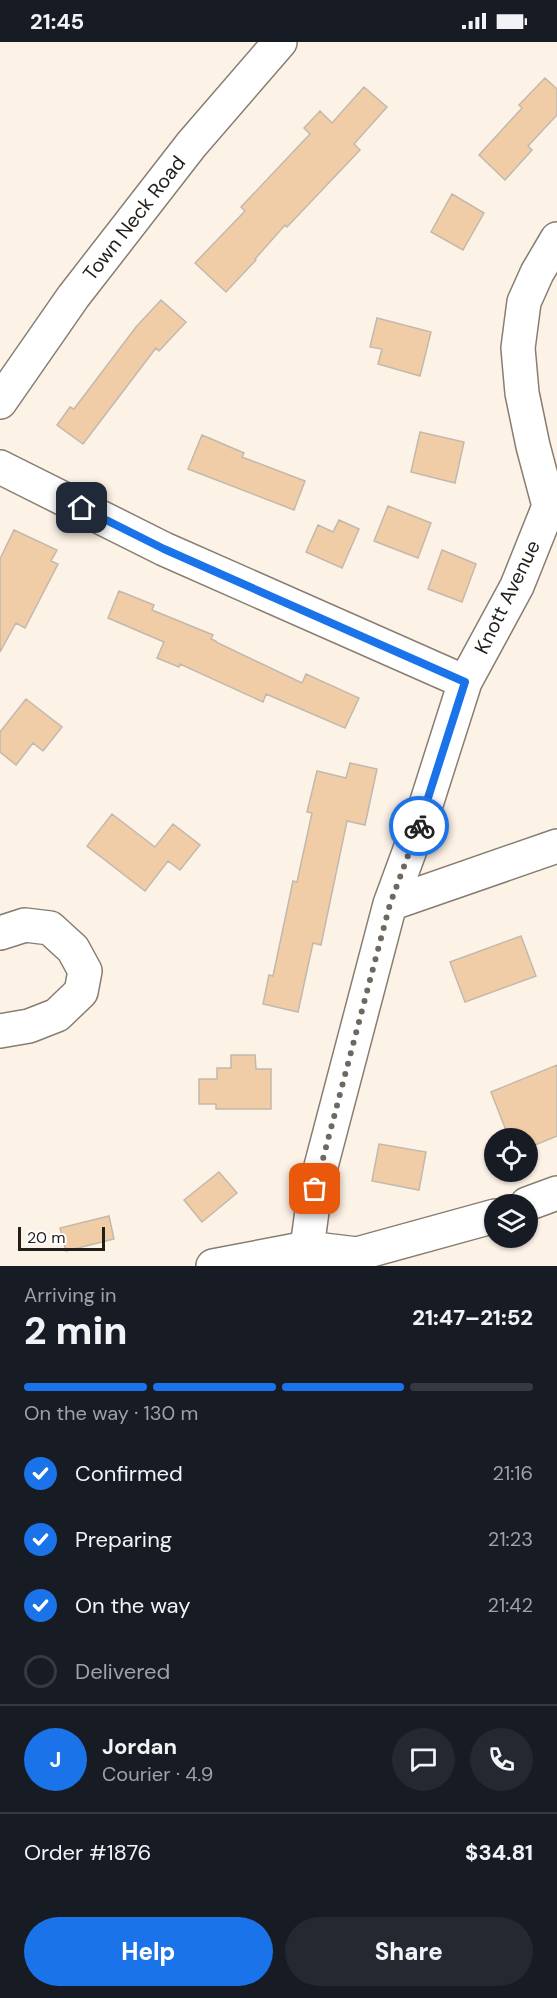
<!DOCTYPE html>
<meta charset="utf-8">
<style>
:root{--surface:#171b24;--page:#242831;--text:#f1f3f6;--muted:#9ea1a6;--line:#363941;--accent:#1a73e8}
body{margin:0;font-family:"DM Sans",sans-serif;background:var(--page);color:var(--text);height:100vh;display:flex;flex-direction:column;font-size:22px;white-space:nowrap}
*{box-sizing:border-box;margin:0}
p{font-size:20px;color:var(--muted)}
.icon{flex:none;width:33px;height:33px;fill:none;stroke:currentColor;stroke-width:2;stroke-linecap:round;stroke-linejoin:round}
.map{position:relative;height:1224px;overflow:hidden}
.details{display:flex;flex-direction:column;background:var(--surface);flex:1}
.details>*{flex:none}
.fabs{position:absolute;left:484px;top:1086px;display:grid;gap:12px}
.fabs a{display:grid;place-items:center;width:54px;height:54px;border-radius:50%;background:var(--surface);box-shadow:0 2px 4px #0004;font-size:30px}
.scale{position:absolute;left:18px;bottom:15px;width:87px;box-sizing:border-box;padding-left:6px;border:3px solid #221e1a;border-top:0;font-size:16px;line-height:21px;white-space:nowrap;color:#221e1a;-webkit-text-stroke:4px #fff;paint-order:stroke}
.pin{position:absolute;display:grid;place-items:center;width:51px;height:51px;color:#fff;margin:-26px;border-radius:12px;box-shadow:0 3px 9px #0006}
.courier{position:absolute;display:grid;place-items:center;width:60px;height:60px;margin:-30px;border:4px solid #1a73e8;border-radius:50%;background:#fff;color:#222;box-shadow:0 2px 8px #0007}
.overview em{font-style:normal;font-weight:800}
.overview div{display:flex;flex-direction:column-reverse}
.overview{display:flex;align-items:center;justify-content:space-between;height:102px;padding:0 24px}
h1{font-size:39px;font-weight:800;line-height:45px}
.bar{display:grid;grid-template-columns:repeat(4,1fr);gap:9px 6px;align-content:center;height:72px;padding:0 24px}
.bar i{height:8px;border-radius:4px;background:var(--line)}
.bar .selected{background:var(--accent)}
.bar p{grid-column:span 4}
.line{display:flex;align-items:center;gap:15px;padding:0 24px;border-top:2px solid var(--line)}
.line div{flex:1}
.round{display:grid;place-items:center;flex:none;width:63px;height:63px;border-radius:32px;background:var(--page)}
ol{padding:0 24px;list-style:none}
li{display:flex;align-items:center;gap:18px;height:66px}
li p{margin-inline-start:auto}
li .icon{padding:6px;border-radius:50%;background:var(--accent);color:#fff;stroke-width:4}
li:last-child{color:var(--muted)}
li i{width:33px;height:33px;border:3px solid var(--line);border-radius:50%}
.cta{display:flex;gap:12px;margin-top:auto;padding:12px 24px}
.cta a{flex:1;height:69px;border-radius:36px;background:var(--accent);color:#fff;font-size:24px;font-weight:800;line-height:69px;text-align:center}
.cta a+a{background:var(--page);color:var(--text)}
.status{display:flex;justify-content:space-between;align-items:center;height:42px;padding:0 30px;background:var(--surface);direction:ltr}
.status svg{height:16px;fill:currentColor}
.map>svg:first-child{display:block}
.building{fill:#f1cda7;stroke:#c3b8ad;stroke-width:1.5}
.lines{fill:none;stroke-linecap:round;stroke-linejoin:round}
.minor-casing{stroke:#877d72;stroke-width:36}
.minor{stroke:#fff;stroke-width:33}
.done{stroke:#6f6861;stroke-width:6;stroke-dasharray:0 10.8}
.route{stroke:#1a73e8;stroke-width:8}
.labels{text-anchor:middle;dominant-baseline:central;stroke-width:4.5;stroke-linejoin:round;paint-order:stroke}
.street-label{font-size:20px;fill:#221e1a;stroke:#fff}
</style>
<div class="status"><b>21:45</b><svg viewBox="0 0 49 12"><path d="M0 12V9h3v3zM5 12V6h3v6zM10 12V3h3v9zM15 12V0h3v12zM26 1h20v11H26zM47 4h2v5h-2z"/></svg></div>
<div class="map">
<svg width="557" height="1224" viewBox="0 0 557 1224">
<rect width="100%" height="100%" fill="#fdf2e6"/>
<!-- building -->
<path class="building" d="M545 36 557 47V73L528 104 532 108 505 138 479 113 522 66 519 63Z
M364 45 387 65 354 102 360 108 287 185 285 183 255 217 256 218 226 250 195 221 245 169 241 165 310 92 304 86 320 69 332 81Z
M452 152 484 171 463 208 431 190Z
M161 258 186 280 159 309 156 306 83 402 57 383 70 365 74 367 136 285Z
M377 276 431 290 420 334 378 322 382 307 370 305Z
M420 390 464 400 455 441 411 430Z
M202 393 244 411 242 415 305 439 294 468 188 427Z
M388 464 431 481 418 516 374 499Z
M339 478 359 487 342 526 306 510 318 483 333 490Z
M14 488 57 508 51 519 58 522 25 586 16 581 0 610V517Z
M442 508 476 522 462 560 428 547Z
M119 549 154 563 152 568 213 593 211 597 216 599V600L302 641 306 632 359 656 345 686 266 652 263 660 180 622 179 625 157 616 164 600 108 576Z
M26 657 62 685 43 709 33 701 16 723 0 710V690Z
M350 721 377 727 365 783 347 779 321 903 313 901 298 970 263 962 269 933 273 934 293 839 297 840 312 771 307 770 317 729 346 736Z
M112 772 155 805 173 782 200 803 180 828 168 819 145 849 87 804Z
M521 894 536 934 465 960 450 920Z
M231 1013H255L256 1027H271V1067H216V1062H199V1037H217V1026H231Z
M557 1023V1094L528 1106V1096H509L491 1050Z
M379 1102 426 1110 419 1148 372 1139Z
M219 1130 237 1151 202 1180 184 1158Z
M109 1174 114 1197 66 1209 60 1186Z"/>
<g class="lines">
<defs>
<path id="minor" d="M0 360 73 255 191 103 280 0
M0 425 164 507 465 640
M390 862 557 804
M0 891 25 883 50 886 73 907 85 929 81 950 57 973 29 984 0 989
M527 1162 557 1151
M213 1224 307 1206 357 1212 495 1174
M301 1224 307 1206 315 1147 390 862 422 775 465 640 517 544 549 464 533 404 522 351 518 306 524 260 537 231 557 197"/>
</defs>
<!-- minor casing -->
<use href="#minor" class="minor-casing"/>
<!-- minor -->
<use href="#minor" class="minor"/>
</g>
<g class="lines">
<!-- done -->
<path class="done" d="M315 1147 390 862 419 784"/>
<!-- route -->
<path class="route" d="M82 466 164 507 465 640 419 784"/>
</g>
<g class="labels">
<!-- street labels -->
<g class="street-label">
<text transform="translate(134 176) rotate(-52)">Town Neck Road</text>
<text transform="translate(507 555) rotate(-64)">Knott Avenue</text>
</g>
</g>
</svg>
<div class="fabs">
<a><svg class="icon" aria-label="locate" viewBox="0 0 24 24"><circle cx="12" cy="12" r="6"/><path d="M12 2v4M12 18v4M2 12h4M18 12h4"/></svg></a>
<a><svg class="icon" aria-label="layers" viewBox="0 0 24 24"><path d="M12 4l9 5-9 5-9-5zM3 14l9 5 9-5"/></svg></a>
</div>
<div class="scale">20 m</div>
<div class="pin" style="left:315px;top:1147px;background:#ea580c"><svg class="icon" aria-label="bag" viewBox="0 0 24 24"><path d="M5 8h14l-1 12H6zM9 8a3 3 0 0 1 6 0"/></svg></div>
<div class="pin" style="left:82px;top:466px;background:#1f2937"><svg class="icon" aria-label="home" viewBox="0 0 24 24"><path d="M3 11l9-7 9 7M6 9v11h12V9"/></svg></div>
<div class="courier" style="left:419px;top:784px"><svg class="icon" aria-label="bike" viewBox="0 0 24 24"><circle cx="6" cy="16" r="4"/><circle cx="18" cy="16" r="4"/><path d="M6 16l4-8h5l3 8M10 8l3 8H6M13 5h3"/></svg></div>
</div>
<section class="details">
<div class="overview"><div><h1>2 min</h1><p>Arriving in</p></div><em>21:47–21:52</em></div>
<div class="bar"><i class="selected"></i><i class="selected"></i><i class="selected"></i><i></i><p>On the way · 130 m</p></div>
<ol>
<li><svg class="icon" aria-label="check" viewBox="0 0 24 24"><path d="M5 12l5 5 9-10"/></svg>Confirmed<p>21:16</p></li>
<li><svg class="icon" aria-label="check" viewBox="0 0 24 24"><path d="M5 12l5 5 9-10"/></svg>Preparing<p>21:23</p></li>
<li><svg class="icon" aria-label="check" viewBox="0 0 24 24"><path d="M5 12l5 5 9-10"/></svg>On the way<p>21:42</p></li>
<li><i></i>Delivered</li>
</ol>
<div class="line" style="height:108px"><b class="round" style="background:var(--accent);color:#fff">J</b><div><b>Jordan</b><p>Courier · 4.9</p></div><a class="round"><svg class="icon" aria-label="chat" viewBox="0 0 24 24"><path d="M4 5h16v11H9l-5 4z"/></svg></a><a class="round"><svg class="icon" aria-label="phone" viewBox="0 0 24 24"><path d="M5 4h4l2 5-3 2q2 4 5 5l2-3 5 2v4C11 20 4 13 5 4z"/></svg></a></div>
<div class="line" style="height:78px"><div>Order #1876</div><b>$34.81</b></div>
<div class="cta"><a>Help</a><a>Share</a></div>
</section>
